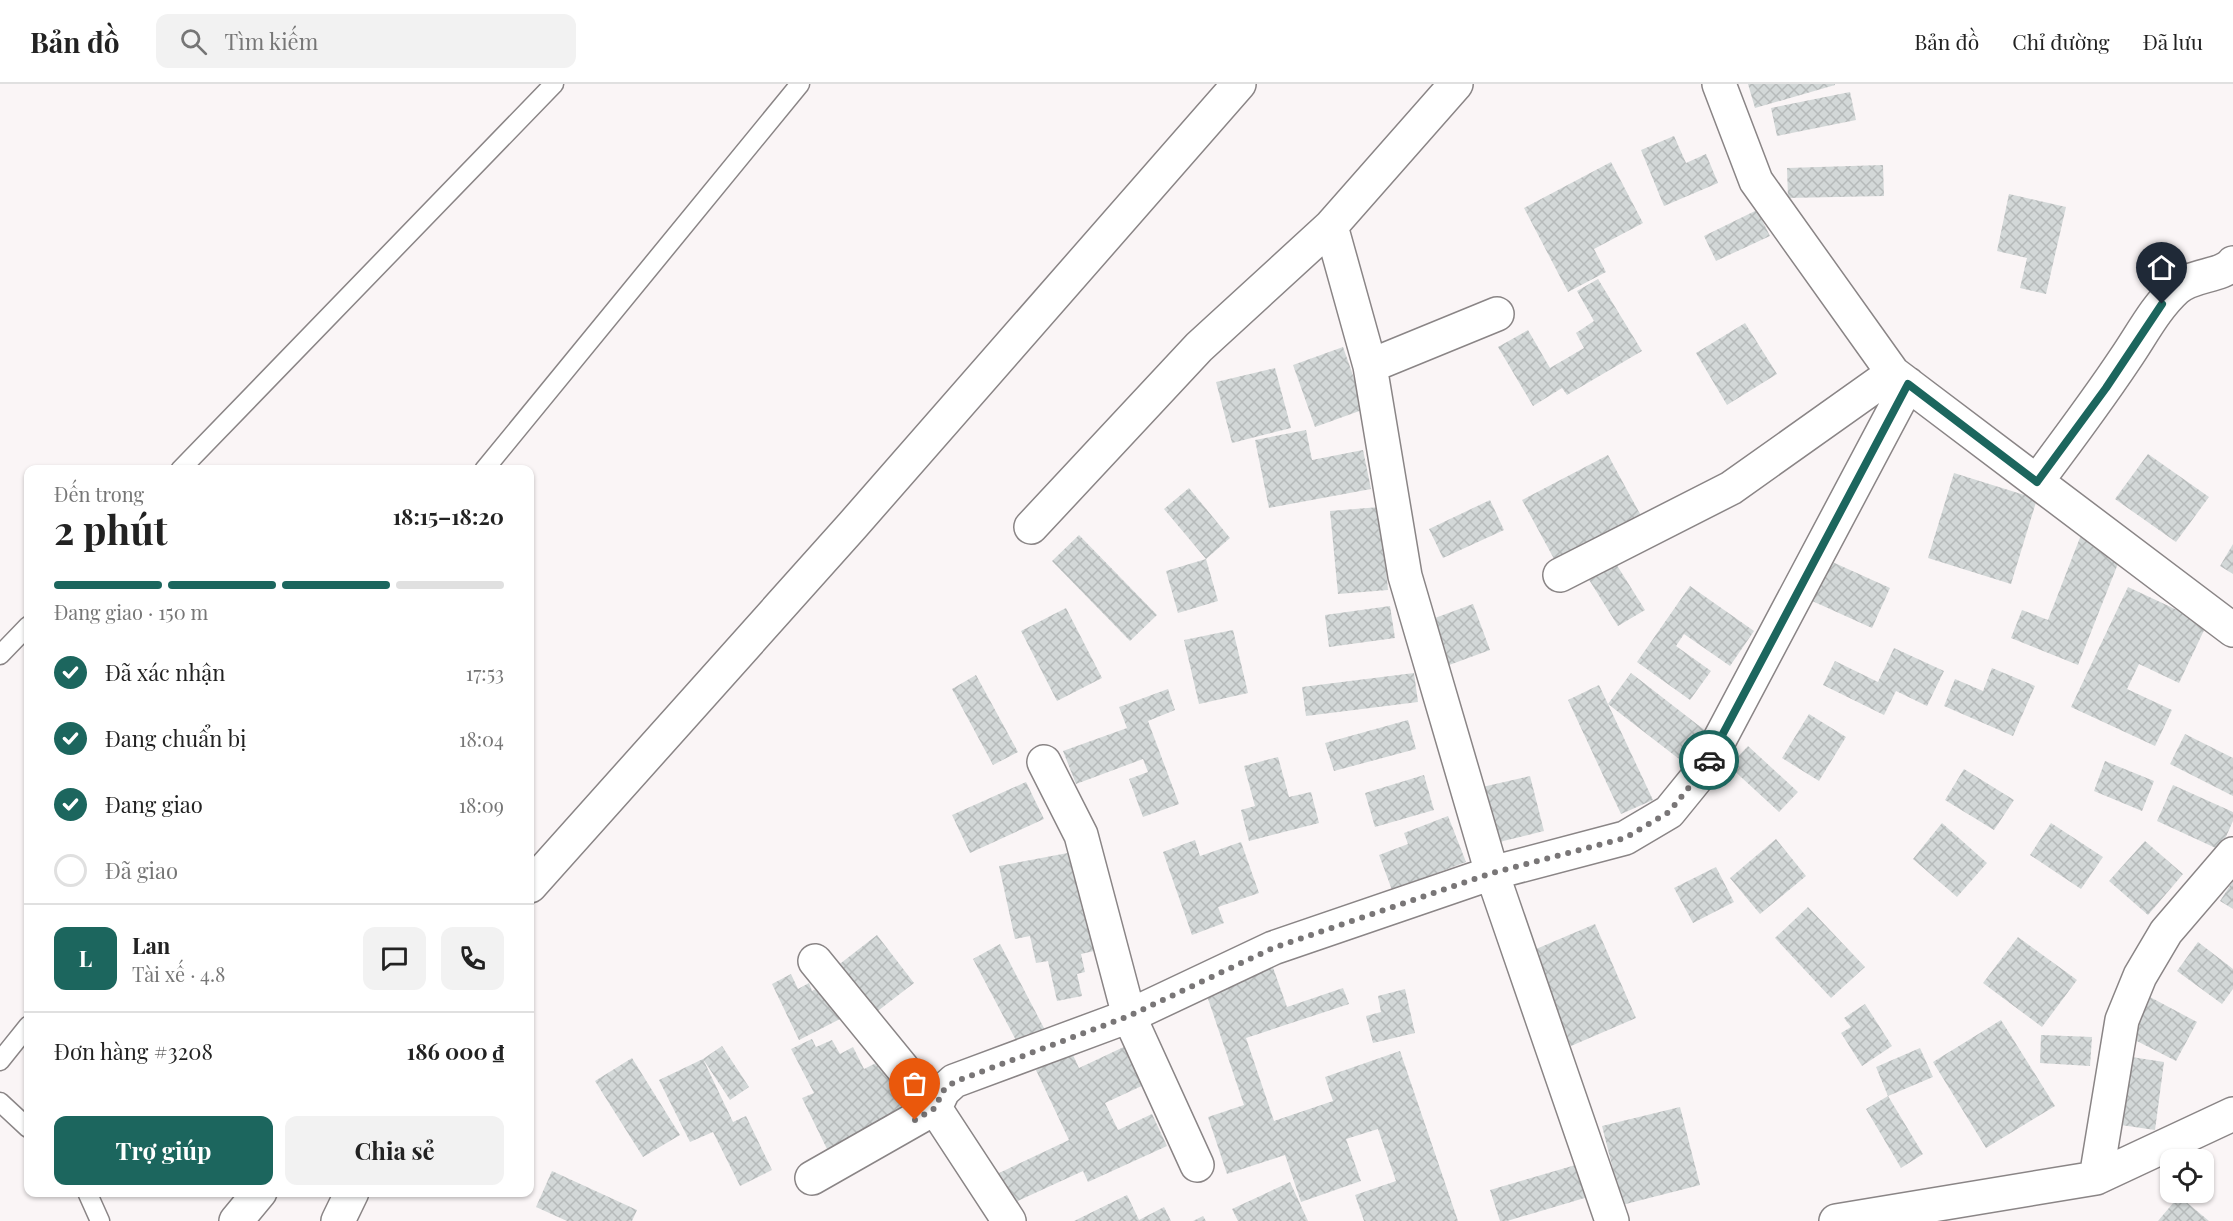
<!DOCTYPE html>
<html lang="vi">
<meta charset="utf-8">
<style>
:root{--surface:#fff;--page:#f2f2f2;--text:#222;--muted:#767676;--line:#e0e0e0;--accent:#1c665e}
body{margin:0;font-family:"Playfair Display",serif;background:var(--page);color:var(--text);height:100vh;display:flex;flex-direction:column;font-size:22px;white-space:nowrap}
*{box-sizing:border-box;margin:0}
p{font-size:20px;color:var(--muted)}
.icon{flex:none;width:33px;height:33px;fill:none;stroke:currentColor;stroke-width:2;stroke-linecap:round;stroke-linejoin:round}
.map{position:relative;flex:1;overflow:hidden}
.details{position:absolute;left:24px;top:381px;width:510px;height:732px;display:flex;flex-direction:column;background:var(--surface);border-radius:12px;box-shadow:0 2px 4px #0004}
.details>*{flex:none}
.fabs{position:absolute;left:2160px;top:1065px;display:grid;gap:12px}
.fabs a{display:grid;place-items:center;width:54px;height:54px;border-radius:12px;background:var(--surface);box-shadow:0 2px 4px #0004;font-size:30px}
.pin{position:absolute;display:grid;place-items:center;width:51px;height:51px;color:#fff;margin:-62px -26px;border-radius:50% 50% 50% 0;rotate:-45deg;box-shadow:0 0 6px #0007}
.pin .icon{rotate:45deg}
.courier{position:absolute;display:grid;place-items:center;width:60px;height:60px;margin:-30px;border:4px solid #1c665e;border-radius:50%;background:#fff;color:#222;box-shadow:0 2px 8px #0007}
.headline em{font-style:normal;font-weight:700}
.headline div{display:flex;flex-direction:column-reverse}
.headline{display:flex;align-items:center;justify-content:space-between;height:102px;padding:0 30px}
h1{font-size:39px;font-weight:700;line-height:45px}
.bar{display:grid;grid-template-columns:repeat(4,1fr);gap:9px 6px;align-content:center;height:72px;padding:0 30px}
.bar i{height:8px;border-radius:4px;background:var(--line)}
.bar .current{background:var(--accent)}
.bar p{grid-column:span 4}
.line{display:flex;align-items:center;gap:15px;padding:0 30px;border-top:2px solid var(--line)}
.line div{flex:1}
.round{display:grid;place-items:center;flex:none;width:63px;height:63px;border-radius:12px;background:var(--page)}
ol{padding:0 30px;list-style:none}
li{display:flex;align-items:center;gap:18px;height:66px}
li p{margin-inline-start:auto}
li .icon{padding:6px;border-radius:50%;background:var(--accent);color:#fff;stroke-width:4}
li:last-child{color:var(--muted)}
li i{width:33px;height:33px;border:3px solid var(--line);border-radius:50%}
.cta{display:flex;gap:12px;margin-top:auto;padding:12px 30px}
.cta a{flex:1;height:69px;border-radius:12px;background:var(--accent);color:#fff;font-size:24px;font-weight:700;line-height:69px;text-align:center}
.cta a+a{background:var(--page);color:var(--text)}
header{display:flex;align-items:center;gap:36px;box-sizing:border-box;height:84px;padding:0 30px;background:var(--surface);border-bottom:2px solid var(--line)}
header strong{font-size:28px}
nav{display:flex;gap:33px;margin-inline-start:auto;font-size:21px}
.search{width:420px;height:54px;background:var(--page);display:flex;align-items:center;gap:15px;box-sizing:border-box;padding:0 21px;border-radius:12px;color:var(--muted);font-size:22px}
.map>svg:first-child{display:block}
.building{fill:url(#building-cross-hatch)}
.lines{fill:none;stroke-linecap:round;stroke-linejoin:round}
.lane-casing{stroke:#8a8586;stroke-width:21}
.street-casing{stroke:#8a8586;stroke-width:36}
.primary-casing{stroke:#8a8586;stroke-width:36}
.lane{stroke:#fff;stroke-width:18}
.street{stroke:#fff;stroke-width:33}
.primary{stroke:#fff;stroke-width:33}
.done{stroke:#797677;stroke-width:6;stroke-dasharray:0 10.8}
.route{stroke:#1c665e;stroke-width:8}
</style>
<header>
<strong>Bản đồ</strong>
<div class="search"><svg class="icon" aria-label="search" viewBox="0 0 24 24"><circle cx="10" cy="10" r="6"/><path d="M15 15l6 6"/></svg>Tìm kiếm</div>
<nav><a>Bản đồ</a><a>Chỉ đường</a><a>Đã lưu</a></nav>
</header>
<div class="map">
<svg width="2233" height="1137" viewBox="0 0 2233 1137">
<defs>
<pattern id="building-cross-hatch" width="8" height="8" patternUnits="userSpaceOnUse" patternTransform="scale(1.5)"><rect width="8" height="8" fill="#d3d8d8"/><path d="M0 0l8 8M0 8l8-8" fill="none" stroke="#b6baba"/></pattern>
</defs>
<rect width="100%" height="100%" fill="#faf5f6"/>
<!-- building -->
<path class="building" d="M1748 0H1835V1L1755 24Z
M1850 8 1856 36 1777 52 1771 24Z
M1674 52 1686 79 1706 70 1718 99 1664 122 1641 66Z
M1611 78 1643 139 1594 165 1606 188 1568 208 1524 124Z
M1883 81 1884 112 1788 114 1787 84Z
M2009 110 2066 123 2046 210 2020 204 2027 174 1997 167Z
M1757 126 1770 152 1716 177 1704 152Z
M1598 195 1642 267 1567 311 1562 304 1533 322 1498 263 1528 246 1550 284 1584 264 1576 249 1594 237 1577 207Z
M1745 239 1777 290 1727 321 1696 269Z
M1343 263 1365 325 1315 343 1293 281Z
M1275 284 1291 344 1232 359 1216 298Z
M1306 346 1312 376 1363 366 1371 405 1269 424 1255 356Z
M2148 370 2209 413 2176 458 2115 415Z
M1608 371 1645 439 1559 484 1522 416Z
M1954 389 2037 415 2011 500 1928 474Z
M1189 404 1230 454 1206 475 1164 425Z
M1490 416 1504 446 1443 474 1429 445Z
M1380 423 1388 506 1338 510 1330 427Z
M1079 451 1157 531 1130 557 1052 477Z
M2081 451 2123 467 2078 581 2011 554 2022 526 2048 536Z
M2233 460V490L2220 482Z
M1206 475 1218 517 1178 529 1166 487Z
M1613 475 1645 526 1618 542 1586 491Z
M1828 476 1890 504 1872 544 1810 516Z
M1690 502 1754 547 1730 582 1684 550 1676 562 1711 587 1690 616 1637 578Z
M2128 503 2207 540 2179 599 2139 580 2127 605 2172 626 2155 662 2071 623Z
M1473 520 1490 566 1441 584 1424 538Z
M1390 522 1395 554 1329 563 1325 531Z
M1066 524 1102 594 1057 617 1021 547Z
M1233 546 1248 609 1199 620 1184 556Z
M1894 564 1944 587 1927 622 1896 607 1884 631 1823 601 1835 577 1878 598Z
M1992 584 2035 602 2013 652 1944 622 1955 595 1983 607Z
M1414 589 1418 618 1306 632 1302 603Z
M1631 589 1716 655 1692 685 1608 620Z
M976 591 1018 668 993 681 952 605Z
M1599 601 1653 716 1621 730 1568 616Z
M1168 605 1175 626 1148 637 1179 720 1143 733 1129 695 1148 688 1143 675 1076 700 1063 667 1127 644 1119 623Z
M1809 630 1846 653 1819 697 1782 674Z
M1408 636 1416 665 1334 687 1325 659Z
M2185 650 2233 674V712L2170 680Z
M1748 662 1798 708 1779 728 1729 682Z
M1278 673 1289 713 1311 708 1319 739 1249 757 1241 726 1255 722 1244 682Z
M2105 677 2154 697 2142 727 2094 707Z
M1964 685 2014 716 1994 746 1945 716Z
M1424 691 1434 726 1375 743 1365 709Z
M1530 692 1544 747 1491 760 1478 704Z
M1026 698 1044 735 970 769 952 731Z
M2173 701 2233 728V737L2220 766 2157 737Z
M1448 732 1466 778 1392 806 1379 771 1408 760 1404 749Z
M1942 739 1987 779 1957 813 1913 775Z
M2051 739 2103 773 2081 805 2030 771Z
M1776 755 1806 792 1760 830 1730 794Z
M1195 756 1200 772 1241 758 1259 809 1218 823 1224 839 1192 851 1163 768Z
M2145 757 2183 790 2148 831 2109 797Z
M1073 768 1094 867 1081 870 1085 888 1077 890 1082 912 1057 917 1048 877 1036 879 1030 852 1015 855 999 782Z
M1716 783 1734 818 1693 839 1674 804Z
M2233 797V825L2220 817Z
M1808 823 1865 883 1831 914 1775 854Z
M1595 840 1636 934 1571 962 1529 868Z
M877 851 914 899 870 933 832 886Z
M2018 853 2077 896 2042 943 1983 899Z
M2198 858 2233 885V905L2222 920 2177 887Z
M1000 860 1045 946 1018 960 973 875Z
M1271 878 1287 923 1343 904 1349 920 1246 954 1274 1037 1333 1017 1325 993 1400 967 1458 1137H1364L1355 1111 1396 1097 1378 1045 1346 1055 1361 1097 1301 1118 1285 1071 1227 1090 1208 1033 1244 1021 1203 900Z
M791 890 798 905 809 899 812 907 825 900 842 934 799 956 772 900Z
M1405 905 1415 949 1373 959 1366 932 1381 928 1378 912Z
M2148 912 2197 938 2176 977 2127 952Z
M1865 920 1892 962 1862 982 1841 949 1851 943 1844 934Z
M2001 936 2055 1022 1986 1064 1933 978Z
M2041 951 2092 953 2090 982 2040 979Z
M812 955 816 963 832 956 840 970 853 963 864 985 888 973 914 1026 828 1067 802 1014 814 1009 791 965Z
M1128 961 1146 1000 1105 1019 1118 1046 1152 1030 1167 1062 1088 1098 1083 1087 1009 1121 995 1091 1069 1056 1036 986 1072 969 1079 984Z
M722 962 749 1003 730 1016 703 975 733 1038 746 1032 772 1086 740 1102 713 1048 690 1058 659 996 703 975Z
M1920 964 1933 993 1888 1012 1876 983Z
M2125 972 2164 978 2155 1046 2114 1040Z
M632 974 680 1051 643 1073 595 997Z
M1888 1012 1923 1070 1901 1084 1866 1025Z
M1680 1023 1700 1101 1622 1121 1602 1042Z
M1579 1080 1588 1113 1507 1137H1500L1490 1106Z
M552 1087 637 1126 632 1137H567L536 1123Z
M1290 1098 1308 1137H1238L1232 1125Z
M1127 1111 1139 1136 1164 1123 1171 1137H1074Z
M2179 1112 2209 1137H2158Z
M1203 1132 1206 1137H1193Z"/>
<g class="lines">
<defs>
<path id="lane" d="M180 386 554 0
M484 386 800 0
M0 571 28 542
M0 977 28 942
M0 1018 28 1044
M87 1108 100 1137"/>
<path id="street" d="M1719 0 1756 97 1893 289 2233 546
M1331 142 1370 282 1405 492 1492 789 1612 1137
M1370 282 1497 230
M2037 397C2067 357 2097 317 2125 275 2141 252 2155 224 2176 205 2192 190 2222 193 2233 179
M1031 443 1199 263 1331 142 1456 0
M1560 491 1731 404 1893 289
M1044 678 1081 751 1129 932 1197 1081
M812 1094 935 1024 815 877
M2096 1094 2122 936 2140 892 2166 848 2233 770
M338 1137 352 1108
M1009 1137 935 1024 943 1007 954 997 1129 932 1273 864 1492 789 1625 754 1669 728 1704 685 1908 300
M1836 1137 2096 1094 2233 1030"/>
<path id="primary" d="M530 802 852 442 1239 0
M236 1137 260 1108"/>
</defs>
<!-- lane casing -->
<use href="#lane" class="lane-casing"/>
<!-- street casing -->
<use href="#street" class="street-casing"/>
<!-- primary casing -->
<use href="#primary" class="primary-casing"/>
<!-- lane -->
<use href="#lane" class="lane"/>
<!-- street -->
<use href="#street" class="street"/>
<!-- primary -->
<use href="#primary" class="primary"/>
</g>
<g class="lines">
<!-- done -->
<path class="done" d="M915 1036 935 1024 943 1007 954 998 1129 932 1273 864 1492 789 1625 754 1669 728 1704 685 1709 676"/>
<!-- route -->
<path class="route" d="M1709 676 1908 300 2037 398 2106 304 2162 220"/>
</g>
</svg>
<div class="fabs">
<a><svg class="icon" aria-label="locate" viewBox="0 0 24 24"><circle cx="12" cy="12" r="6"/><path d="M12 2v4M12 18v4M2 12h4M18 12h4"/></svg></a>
</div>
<div class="pin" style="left:915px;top:1036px;background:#ea580c"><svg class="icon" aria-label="bag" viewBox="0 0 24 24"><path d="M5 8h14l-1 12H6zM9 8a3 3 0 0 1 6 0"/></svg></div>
<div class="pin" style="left:2162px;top:220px;background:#1f2937"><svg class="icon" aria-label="home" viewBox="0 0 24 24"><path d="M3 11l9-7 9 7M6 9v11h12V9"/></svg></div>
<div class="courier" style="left:1709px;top:676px"><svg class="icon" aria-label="car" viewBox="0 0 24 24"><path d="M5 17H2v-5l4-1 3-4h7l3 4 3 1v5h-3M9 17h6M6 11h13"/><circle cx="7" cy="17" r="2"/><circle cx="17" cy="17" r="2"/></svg></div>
<section class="details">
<div class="headline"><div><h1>2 phút</h1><p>Đến trong</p></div><em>18:15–18:20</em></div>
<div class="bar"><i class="current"></i><i class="current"></i><i class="current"></i><i></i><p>Đang giao · 150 m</p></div>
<ol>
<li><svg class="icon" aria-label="check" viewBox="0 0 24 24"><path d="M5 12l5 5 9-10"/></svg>Đã xác nhận<p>17:53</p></li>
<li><svg class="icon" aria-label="check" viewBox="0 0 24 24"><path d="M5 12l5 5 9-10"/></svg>Đang chuẩn bị<p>18:04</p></li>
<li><svg class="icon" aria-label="check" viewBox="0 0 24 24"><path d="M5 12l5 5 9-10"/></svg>Đang giao<p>18:09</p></li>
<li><i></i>Đã giao</li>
</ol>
<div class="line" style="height:108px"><b class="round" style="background:var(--accent);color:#fff">L</b><div><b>Lan</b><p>Tài xế · 4.8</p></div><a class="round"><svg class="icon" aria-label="chat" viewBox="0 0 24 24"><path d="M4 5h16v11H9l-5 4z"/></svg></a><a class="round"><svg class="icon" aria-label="phone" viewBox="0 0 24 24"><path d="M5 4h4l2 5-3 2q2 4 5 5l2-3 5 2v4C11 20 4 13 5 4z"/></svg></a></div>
<div class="line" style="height:78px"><div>Đơn hàng #3208</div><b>186 000 ₫</b></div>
<div class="cta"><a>Trợ giúp</a><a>Chia sẻ</a></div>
</section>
</div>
